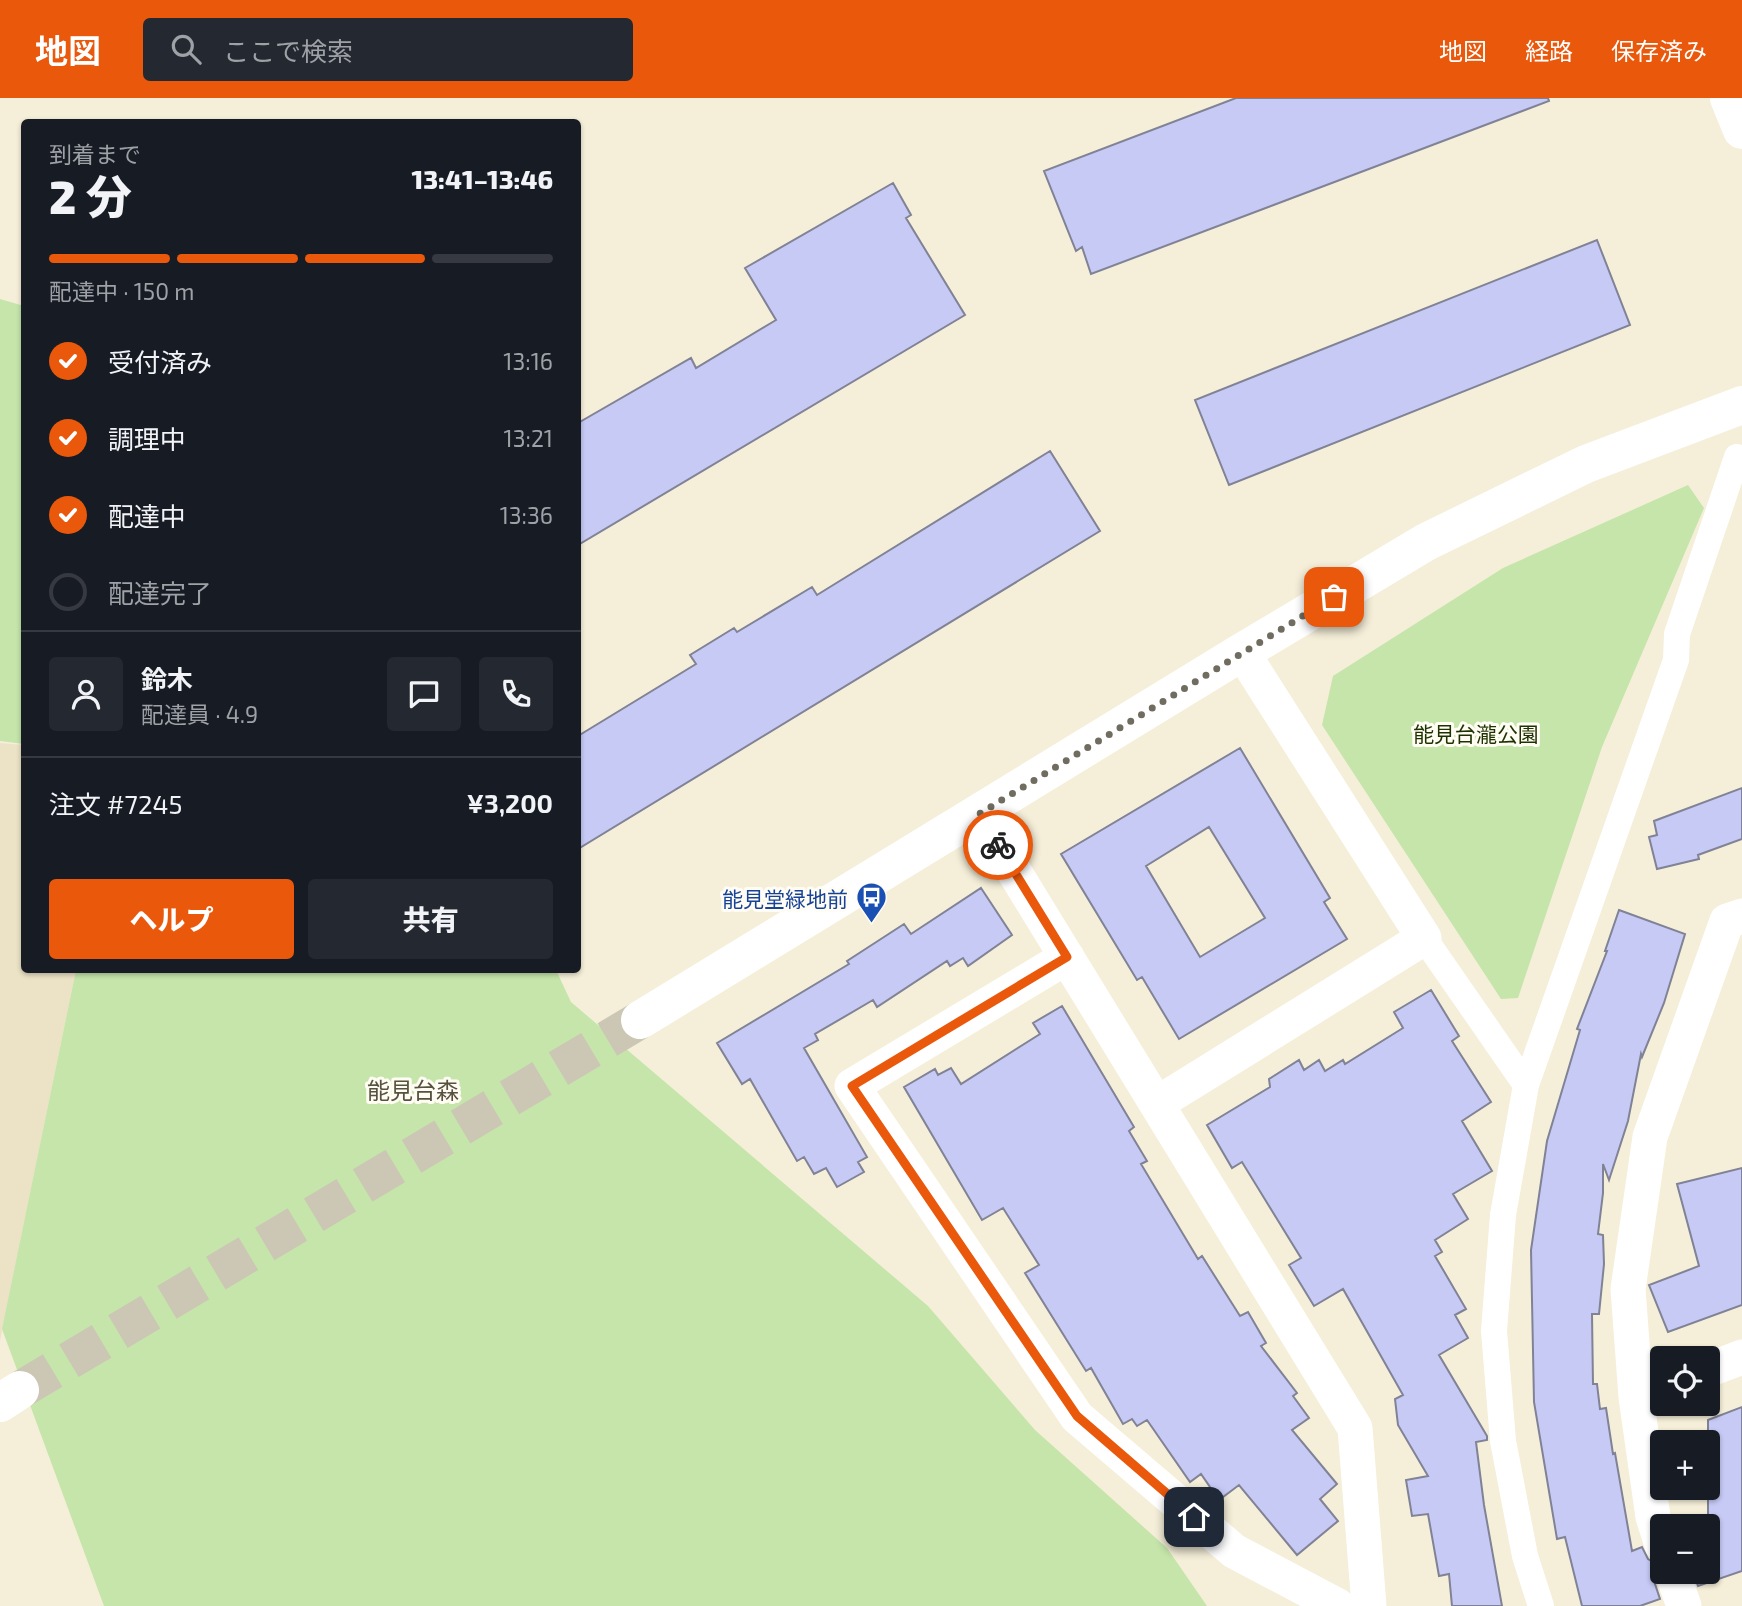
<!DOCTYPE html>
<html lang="ja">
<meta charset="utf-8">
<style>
:root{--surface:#171b24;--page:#242831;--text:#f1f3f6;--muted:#9ea1a6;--line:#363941;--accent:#ea580c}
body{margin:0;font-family:"Exo 2","Noto Sans JP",sans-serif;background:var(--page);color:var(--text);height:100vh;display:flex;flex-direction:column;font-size:26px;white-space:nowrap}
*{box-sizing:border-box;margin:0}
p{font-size:23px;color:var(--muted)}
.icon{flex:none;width:38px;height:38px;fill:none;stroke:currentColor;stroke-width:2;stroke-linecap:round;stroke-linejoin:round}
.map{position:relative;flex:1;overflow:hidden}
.panel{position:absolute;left:21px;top:21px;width:560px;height:854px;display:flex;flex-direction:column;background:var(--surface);border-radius:7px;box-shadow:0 2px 5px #0004}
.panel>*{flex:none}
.tools{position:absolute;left:1650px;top:1248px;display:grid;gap:14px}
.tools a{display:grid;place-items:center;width:70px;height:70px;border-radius:7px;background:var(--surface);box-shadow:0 2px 5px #0004;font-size:35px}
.pin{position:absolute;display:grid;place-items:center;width:60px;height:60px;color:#fff;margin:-30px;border-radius:14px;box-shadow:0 4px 10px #0006}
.courier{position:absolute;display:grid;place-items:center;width:70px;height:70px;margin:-35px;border:5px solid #ea580c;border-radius:50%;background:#fff;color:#222;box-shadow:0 2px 9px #0007}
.summary em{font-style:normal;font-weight:800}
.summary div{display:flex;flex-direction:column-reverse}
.summary{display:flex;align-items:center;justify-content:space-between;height:119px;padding:0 28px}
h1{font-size:46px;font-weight:800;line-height:52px}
.bar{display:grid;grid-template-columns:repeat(4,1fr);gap:10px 7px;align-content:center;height:84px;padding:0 28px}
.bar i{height:9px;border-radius:5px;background:var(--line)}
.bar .selected{background:var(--accent)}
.bar p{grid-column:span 4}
.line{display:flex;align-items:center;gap:18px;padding:0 28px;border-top:2px solid var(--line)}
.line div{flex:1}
.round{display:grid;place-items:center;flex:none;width:74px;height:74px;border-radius:7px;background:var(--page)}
ol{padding:0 28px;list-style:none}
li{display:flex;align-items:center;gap:21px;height:77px}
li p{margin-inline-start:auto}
li .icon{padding:7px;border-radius:50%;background:var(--accent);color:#fff;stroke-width:4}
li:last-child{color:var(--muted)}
li i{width:38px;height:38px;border:4px solid var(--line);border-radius:50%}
.button{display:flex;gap:14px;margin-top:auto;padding:14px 28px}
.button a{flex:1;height:80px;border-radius:7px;background:var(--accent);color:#fff;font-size:28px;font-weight:800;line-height:80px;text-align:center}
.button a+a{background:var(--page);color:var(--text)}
header{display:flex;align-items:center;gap:42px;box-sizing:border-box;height:98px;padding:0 35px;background:var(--accent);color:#fff}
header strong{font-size:33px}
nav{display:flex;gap:38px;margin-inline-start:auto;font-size:24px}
.search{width:490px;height:63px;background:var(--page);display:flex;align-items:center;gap:18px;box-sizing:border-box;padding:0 24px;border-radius:7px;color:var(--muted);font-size:26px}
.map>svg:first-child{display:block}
.built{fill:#ece3c6}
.green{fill:#c5e5aa}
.building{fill:#c6caf5;stroke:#808295;stroke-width:2;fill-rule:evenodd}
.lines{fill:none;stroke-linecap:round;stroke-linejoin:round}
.tertiary-tunnel{stroke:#ccc7b4;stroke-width:38;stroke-dasharray:38 19;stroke-linecap:butt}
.pedestrian{stroke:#fff;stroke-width:26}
.minor{stroke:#fff;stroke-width:35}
.tertiary{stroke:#fff;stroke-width:38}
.done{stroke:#706d60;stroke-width:7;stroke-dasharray:0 12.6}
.route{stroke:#ea580c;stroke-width:9}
.labels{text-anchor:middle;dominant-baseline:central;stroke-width:6;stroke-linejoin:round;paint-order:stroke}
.park-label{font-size:21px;fill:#1d3200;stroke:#fffcf3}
.transit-label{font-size:21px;fill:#164399;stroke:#fffcf3;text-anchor:end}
.neighbourhood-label{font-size:23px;fill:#57523f;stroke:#fffcf3}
</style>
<header>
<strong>地図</strong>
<div class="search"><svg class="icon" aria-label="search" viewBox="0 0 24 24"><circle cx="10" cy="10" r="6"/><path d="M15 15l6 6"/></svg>ここで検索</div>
<nav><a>地図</a><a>経路</a><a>保存済み</a></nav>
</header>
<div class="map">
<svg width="1742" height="1508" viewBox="0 0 1742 1508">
<rect width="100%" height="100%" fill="#f5efd9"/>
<!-- built -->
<path class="built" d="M0 645 24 647V872H76L0 1243Z"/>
<!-- green -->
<path class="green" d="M0 201 24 208V646L0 643Z
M1688 387 1704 410 1602 649 1518 900 1501 901 1322 627 1333 578 1503 470Z
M76 872H556L571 904 928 1208 1035 1332 1167 1450 1207 1508H104L2 1231Z"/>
<!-- building -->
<path class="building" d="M1236 0H1548L1549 3 1091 176 1082 149 1076 153 1044 73Z
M893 85 911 117 906 120 965 217 578 447V325L691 260 696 270 776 222 745 170Z
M1597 142 1630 227 1229 387 1195 302Z
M1050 353 1100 433 578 751V638L696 566 690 557 734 530 737 534 812 489 817 497Z
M1240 650 1330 800 1324 804 1347 841 1179 941 1142 879 1137 882 1061 756ZM1209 729 1265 820 1200 859 1146 768Z
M1742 690V741L1698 757 1699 761 1657 771 1649 739 1657 737 1654 723Z
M981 790 1012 837 968 868 963 860 950 868 947 863 877 909 873 902 815 936 818 942 804 950 867 1059 858 1064 864 1074 837 1089 826 1070 814 1076 804 1059 797 1063 750 981 742 986 717 945 849 866 847 863 904 826 911 836Z
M1619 812 1685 836 1664 905 1642 959 1641 956 1628 1023 1609 1082 1603 1066V1095L1598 1136 1603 1137 1604 1166 1599 1216H1592L1593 1286H1597L1600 1311 1606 1310 1613 1356 1615 1355 1632 1453 1642 1449 1648 1461 1655 1465 1653 1480 1660 1501 1640 1508H1582L1565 1439 1557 1441 1534 1304 1531 1152 1547 1043 1580 932 1577 931 1607 853H1605Z
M1431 892 1459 938 1452 943 1491 1004 1462 1023 1492 1073 1453 1096 1468 1121 1435 1142 1442 1154 1435 1158 1466 1211 1455 1217 1468 1240 1439 1257 1487 1338V1342L1476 1344 1484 1407 1502 1508H1452L1449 1476 1439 1478 1428 1416 1412 1418 1406 1382 1428 1378 1398 1327 1395 1301 1403 1297 1343 1191 1314 1208 1289 1167 1301 1160 1242 1064 1232 1070 1207 1027 1270 989 1269 981 1299 962 1304 972 1319 962 1325 973 1343 962 1345 966 1403 930 1394 914Z
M1062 908 1134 1029 1129 1033 1147 1063 1141 1066 1198 1161 1202 1158 1240 1218 1248 1214 1266 1245 1261 1248 1297 1295 1293 1298 1309 1320 1292 1332 1337 1386 1320 1401 1338 1423 1297 1457 1239 1387 1219 1402 1201 1376 1190 1384 1147 1322 1137 1328 1132 1321 1123 1326 1091 1270 1086 1273 1025 1175 1039 1167 1003 1110 982 1122 904 989 935 971 938 977 951 970 961 986 1040 936 1033 925Z
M1742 1070V1207L1668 1234 1649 1187 1699 1168 1677 1086Z
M1742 1309V1473L1698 1488 1693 1474H1708V1428H1702L1708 1426V1322Z"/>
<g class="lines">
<!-- tertiary-tunnel -->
<path class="tertiary-tunnel" d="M20 1292 640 922"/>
<!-- pedestrian -->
<path class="pedestrian" d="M1424 840 1526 987
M1541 1508 1525 1458 1503 1343 1494 1233 1503 1117 1526 987 1676 562 1677 536 1737 359"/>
<!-- minor -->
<path class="minor" d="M979 716 1355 1330 1369 1508
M1067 859 852 988 1077 1319 1234 1453 1338 1508
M1158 1005 1424 840 1242 554
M1708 1272 1742 1259
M1662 1447 1653 1419 1636 1299 1628 1191 1650 1039 1727 823 1742 818
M1672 1474 1684 1508"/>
<!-- tertiary -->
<path class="tertiary" d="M1729 0 1742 32
M640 922 1242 554 1426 444 1586 366 1742 307
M0 1305 20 1292"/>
</g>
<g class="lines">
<!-- done -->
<path class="done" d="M998 747 979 716 1334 499"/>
<!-- route -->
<path class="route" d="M998 747 1067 859 852 988 1077 1318 1194 1419"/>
</g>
<!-- icons -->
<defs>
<symbol id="bus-pin" viewBox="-11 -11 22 30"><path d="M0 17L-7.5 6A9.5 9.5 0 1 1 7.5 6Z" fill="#1a4fb4" stroke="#fffcf3"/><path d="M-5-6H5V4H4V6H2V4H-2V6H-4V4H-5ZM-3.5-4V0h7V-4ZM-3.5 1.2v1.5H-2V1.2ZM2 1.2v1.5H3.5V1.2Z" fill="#fff"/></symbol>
</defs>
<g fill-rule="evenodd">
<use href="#bus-pin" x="854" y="782" width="35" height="47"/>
</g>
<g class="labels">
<!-- park labels -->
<g class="park-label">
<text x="1476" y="635">能見台瀧公園</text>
</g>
<!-- transit labels -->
<g class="transit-label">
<text x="848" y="800">能見堂緑地前</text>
</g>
<!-- neighbourhood labels -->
<g class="neighbourhood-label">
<text x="413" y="992">能見台森</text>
</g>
</g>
</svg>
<div class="tools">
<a><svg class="icon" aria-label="locate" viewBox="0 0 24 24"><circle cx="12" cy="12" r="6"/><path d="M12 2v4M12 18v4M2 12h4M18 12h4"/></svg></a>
<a>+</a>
<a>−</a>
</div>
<div class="pin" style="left:1334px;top:499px;background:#ea580c"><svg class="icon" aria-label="bag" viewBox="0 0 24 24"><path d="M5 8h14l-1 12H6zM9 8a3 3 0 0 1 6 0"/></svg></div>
<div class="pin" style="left:1194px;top:1419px;background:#1f2937"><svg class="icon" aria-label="home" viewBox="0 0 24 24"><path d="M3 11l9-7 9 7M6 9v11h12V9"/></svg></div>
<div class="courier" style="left:998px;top:747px"><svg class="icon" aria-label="bike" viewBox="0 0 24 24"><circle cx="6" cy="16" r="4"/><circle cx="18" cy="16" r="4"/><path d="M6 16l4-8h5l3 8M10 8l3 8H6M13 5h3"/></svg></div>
<section class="panel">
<div class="summary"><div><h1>2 分</h1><p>到着まで</p></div><em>13:41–13:46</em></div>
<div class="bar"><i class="selected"></i><i class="selected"></i><i class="selected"></i><i></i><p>配達中 · 150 m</p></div>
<ol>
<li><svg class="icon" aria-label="check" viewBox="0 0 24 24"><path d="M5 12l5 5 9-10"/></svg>受付済み<p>13:16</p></li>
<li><svg class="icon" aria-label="check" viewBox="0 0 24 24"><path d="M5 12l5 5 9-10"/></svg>調理中<p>13:21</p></li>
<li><svg class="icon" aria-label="check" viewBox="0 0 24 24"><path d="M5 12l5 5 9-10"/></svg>配達中<p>13:36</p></li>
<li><i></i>配達完了</li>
</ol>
<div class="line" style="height:126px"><a class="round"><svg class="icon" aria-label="person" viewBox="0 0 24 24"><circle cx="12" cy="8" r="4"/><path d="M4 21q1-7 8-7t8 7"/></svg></a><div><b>鈴木</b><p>配達員 · 4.9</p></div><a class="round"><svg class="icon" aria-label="chat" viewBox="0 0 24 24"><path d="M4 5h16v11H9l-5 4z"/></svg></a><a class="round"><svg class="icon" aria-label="phone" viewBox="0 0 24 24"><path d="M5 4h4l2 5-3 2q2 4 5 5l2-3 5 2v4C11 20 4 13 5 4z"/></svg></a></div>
<div class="line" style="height:91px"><div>注文 #7245</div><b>¥3,200</b></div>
<div class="button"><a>ヘルプ</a><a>共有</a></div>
</section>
</div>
